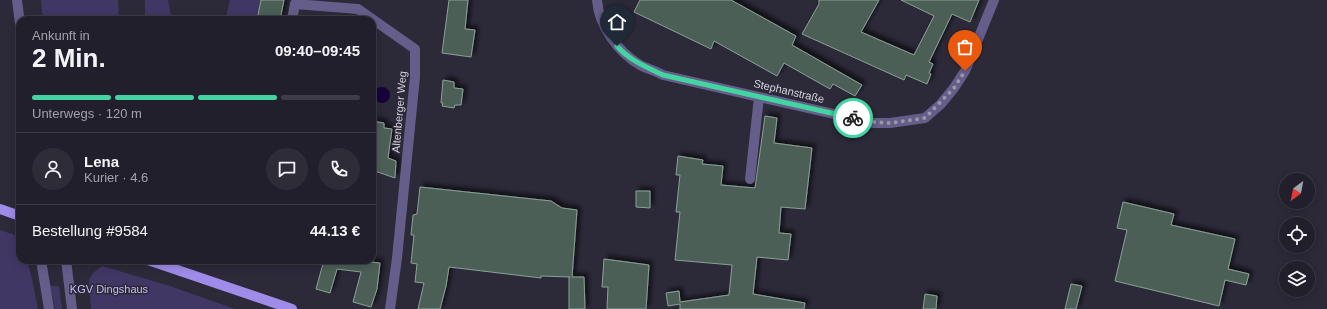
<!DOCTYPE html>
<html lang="de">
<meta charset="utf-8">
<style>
:root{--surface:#211f2b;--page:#2d2c37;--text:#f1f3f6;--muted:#a2a2a9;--line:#3e3d47;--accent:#43d4a0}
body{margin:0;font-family:Helvetica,sans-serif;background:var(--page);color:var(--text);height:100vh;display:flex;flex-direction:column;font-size:15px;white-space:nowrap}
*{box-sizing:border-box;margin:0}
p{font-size:13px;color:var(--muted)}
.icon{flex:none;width:22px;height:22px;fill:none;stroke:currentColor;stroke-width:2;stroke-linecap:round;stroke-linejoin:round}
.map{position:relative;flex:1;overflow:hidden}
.drawer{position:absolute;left:16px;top:16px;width:360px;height:248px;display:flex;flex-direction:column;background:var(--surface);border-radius:12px;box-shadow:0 2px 10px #0003,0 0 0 1px var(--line)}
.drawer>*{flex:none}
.needle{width:26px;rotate:212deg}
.fabs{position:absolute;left:1279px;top:173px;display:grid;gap:8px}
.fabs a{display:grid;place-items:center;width:36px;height:36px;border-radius:50%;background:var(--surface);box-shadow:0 2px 10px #0003,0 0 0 1px var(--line);font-size:20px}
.pin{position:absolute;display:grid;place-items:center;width:34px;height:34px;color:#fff;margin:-41px -17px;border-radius:50% 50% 50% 0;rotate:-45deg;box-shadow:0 0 4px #0007}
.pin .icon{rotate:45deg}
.courier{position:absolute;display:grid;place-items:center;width:40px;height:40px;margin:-20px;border:3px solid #43d4a0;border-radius:50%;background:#fff;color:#222;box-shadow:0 1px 5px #0007}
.headline em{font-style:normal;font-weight:600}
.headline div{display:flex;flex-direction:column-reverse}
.headline{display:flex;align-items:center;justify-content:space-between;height:68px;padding:0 16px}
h1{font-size:26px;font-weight:600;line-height:30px}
.bar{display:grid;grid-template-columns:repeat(4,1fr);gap:6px 4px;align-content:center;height:48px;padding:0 16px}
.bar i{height:5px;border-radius:3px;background:var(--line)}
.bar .active{background:var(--accent)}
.bar p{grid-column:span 4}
.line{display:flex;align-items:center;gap:10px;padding:0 16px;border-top:1px solid var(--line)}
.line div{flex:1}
.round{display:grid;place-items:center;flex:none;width:42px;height:42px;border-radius:21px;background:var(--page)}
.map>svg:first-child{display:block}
.green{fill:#413765}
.water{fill:#17023a}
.building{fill:#4b5f56;stroke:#8ba096;filter:url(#shadow)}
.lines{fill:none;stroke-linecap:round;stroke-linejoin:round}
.minor{stroke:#655d8a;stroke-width:10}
.major{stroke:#9f8be8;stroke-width:10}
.done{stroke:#9998a4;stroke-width:4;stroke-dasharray:0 7.2}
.route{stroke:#43d4a0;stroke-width:5}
.labels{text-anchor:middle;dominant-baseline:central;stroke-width:3;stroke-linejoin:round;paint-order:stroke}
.street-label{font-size:11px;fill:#d4d3dd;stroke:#2c2939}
.park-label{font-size:11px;fill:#c7bdf5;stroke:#2c2939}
</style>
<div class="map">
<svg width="1327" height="309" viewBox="0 0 1327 309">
<defs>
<filter id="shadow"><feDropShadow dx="3.5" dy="-3.5" stdDeviation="2" flood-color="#0009"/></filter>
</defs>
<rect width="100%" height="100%" fill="#2c2939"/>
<!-- green -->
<path class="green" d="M41 0H118L119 18 130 17 131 20H43Z
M145 0H168L172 20H145Z
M230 0H261L257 20H214L226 17Z
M0 230 15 235 20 241V260H27L32 279 38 309H0Z
M102 266 170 286 235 309H91L89 280 93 273Z
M50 286H59L62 309H55Z"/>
<!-- water -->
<path class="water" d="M374 95a8 8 0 1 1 16 0a8 8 0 1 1-16 0Z"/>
<!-- building -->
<path class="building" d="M261 0H284L280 20H257Z
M449 0H468L465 29 475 30 471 57 442 53Z
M640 0H731L796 36 792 45 862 85 855 96 833 84 830 89 784 63 777 76 714 41 711 49 634 12Z
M819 0H879L861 32 914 55 934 16 901 0H979L970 22 952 14 929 62 933 64 929 73 931 74 927 84 906 75 904 80 802 34 819 4Z
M443 80 454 82V88L463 89 461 105H455L454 108 442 106 443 103H441Z
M765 116 777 118 774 143 812 148 805 209 781 207 779 233 791 234 788 260 757 257 753 294 805 303 804 309H680V304L668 306 666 293 679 291 680 302 729 295 732 265 675 260 680 212H676L680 175H676L678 156 703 160 702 164 723 166 721 185 755 188Z
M372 121 384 123V128L392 129 388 158 396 161 395 178 372 170Z
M420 187 551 201 562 208 577 210 572 277H584L585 309H569V277H570L541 276V278L449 267 446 286 440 309H418L424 283 415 282 417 264 411 263 414 235H411L413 215 417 214Z
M636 191H650V208L636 207Z
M1123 202 1174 214 1171 225 1235 239 1228 269 1249 274 1246 285 1225 280 1219 306 1115 281 1127 230 1117 228Z
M604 259 649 265 646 309H607L608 287H602Z
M324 260H353L380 263 377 289 371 307 353 302 361 272 337 269 330 293 316 289Z
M1071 284 1082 286 1076 309H1065Z
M925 294 937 296 936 309H923Z"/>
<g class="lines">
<!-- minor -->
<path class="minor" d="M17 0 20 24
M597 0C599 26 618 52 640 65 648 69 656 71 663 75L856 119 873 123H890L925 118 941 104 954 88 965 71 994 0
M292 20 295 4 358 9 415 49V77L397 258 390 309
M750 179 759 97
M41 260 49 309
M66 260 72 309"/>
<!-- major -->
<path class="major" d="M0 209 20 216
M148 260 292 309"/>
</g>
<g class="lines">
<!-- done -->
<path class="done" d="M853 118 873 122 890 123 925 118 954 88 965 71"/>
<!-- route -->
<path class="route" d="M617 46C629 60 646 67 663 75L853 118"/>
</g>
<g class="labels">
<!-- street labels -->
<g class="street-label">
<text transform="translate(789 91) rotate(13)">Stephanstraße</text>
<text transform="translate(399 112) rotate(-85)">Altenberger Weg</text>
</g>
<!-- park labels -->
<g class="park-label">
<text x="109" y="289">KGV Dingshaus</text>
</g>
</g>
</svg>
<div class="fabs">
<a><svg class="needle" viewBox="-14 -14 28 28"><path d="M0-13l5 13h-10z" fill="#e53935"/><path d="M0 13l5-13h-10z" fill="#a2a2a9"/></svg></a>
<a><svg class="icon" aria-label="locate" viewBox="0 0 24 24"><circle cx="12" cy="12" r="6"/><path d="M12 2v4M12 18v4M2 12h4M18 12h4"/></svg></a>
<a><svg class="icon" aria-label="layers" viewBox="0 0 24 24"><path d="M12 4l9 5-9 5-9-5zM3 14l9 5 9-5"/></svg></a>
</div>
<div class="pin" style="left:965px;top:71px;background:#ea580c"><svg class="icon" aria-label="bag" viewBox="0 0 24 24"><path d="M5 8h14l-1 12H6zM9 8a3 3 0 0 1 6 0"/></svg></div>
<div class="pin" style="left:617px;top:46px;background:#1f2937"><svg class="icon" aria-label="home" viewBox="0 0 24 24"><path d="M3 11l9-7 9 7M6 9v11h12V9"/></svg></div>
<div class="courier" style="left:853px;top:118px"><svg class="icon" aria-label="bike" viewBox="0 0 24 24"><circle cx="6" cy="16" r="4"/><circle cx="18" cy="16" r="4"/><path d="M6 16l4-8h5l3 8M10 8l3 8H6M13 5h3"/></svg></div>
<section class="drawer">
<div class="headline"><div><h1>2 Min.</h1><p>Ankunft in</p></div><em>09:40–09:45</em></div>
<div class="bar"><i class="active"></i><i class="active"></i><i class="active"></i><i></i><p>Unterwegs · 120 m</p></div>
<div class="line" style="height:72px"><a class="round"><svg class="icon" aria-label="person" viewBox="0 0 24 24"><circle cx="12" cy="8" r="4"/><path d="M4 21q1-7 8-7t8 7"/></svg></a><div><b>Lena</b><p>Kurier · 4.6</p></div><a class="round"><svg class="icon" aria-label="chat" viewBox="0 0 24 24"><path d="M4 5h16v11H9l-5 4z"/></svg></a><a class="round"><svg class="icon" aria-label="phone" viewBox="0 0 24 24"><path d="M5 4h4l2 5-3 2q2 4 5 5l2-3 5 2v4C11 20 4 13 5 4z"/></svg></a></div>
<div class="line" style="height:52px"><div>Bestellung #9584</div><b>44.13 €</b></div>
</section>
</div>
